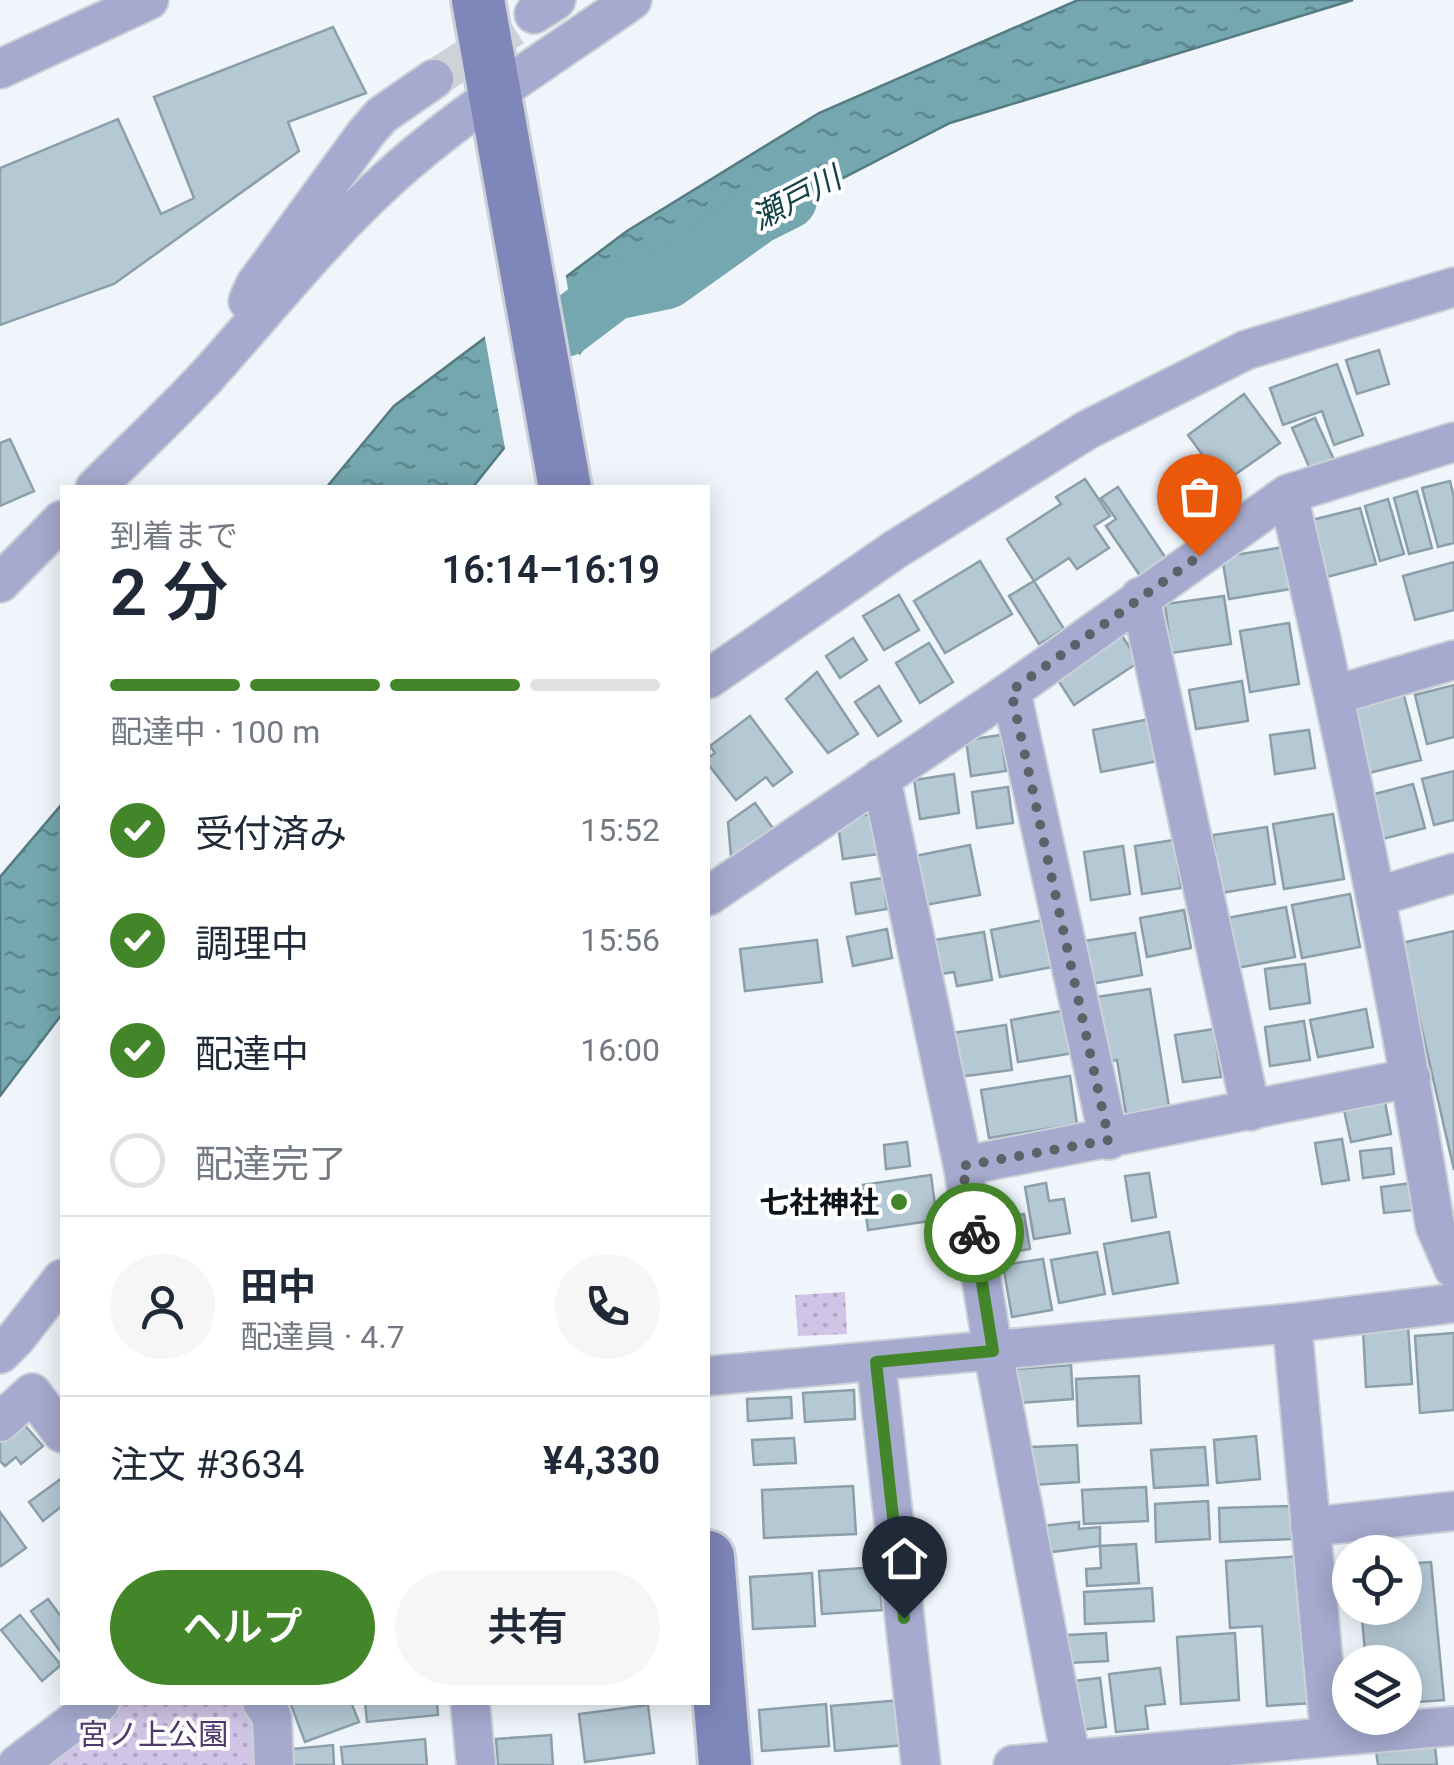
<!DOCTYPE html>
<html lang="ja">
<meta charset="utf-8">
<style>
:root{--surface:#fff;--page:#f6f6f7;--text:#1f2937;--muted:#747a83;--line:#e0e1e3;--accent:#438629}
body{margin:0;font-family:Roboto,"Noto Sans JP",sans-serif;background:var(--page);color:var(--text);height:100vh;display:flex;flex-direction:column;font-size:38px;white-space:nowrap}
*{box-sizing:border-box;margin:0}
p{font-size:32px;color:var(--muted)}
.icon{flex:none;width:55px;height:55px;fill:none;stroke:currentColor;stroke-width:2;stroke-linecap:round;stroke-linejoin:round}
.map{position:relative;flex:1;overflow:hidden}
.panel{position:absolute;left:60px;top:485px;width:650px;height:1220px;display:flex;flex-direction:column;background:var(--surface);border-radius:0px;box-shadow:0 5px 25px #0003}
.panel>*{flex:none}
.buttons{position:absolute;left:1332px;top:1535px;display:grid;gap:20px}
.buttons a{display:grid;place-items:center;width:90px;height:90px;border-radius:50%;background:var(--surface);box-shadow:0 5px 25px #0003;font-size:50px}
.pin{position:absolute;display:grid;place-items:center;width:85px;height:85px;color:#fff;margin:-102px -42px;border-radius:50% 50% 50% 0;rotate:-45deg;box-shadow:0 0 10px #0007}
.pin .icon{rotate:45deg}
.courier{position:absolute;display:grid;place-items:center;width:100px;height:100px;margin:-50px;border:8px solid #438629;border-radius:50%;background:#fff;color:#222;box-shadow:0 2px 12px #0007}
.head em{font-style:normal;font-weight:600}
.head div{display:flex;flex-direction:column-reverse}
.head{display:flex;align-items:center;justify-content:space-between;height:170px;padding:0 50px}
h1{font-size:65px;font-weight:600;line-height:75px}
.bar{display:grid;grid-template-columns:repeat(4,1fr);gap:15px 10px;align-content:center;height:120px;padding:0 50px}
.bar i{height:12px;border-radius:8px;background:var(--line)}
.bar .active{background:var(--accent)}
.bar p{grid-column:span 4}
.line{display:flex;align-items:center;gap:25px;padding:0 50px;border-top:2px solid var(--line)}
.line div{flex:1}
.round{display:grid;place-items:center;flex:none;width:105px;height:105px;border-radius:52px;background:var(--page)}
ol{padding:0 50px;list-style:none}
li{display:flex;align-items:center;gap:30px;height:110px}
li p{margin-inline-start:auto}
li .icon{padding:10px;border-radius:50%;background:var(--accent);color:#fff;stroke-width:4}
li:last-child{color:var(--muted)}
li i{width:55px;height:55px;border:5px solid var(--line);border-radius:50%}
.action{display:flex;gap:20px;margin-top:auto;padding:20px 50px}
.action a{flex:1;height:115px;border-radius:60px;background:var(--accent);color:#fff;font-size:40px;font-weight:600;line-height:115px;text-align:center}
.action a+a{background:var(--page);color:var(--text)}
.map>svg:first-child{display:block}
.grass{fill:url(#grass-dots)}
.water{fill:url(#water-ripples);stroke:#557b82;stroke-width:2.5}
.pier{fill:#f0f5fc}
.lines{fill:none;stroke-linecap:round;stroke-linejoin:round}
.river{stroke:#74a7af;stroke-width:58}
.building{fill:#b5c9d5;stroke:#8b9faa;stroke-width:2.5}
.street-tunnel{stroke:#ced3da;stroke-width:38;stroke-dasharray:38 19;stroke-linecap:butt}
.street-casing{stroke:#ccd1d8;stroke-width:42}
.secondary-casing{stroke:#ccd1d8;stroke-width:58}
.street{stroke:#a5aace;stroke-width:38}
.secondary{stroke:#7f86ba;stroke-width:52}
.done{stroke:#5d6268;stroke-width:10;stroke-dasharray:0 18}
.route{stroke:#438629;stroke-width:12}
.poi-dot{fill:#438629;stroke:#fff;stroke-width:4}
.labels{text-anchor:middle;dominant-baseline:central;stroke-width:8;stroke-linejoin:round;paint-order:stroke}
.poi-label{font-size:30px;font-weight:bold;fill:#0e1318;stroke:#fff;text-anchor:end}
.park-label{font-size:30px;fill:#4e3a6c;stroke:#fff}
.water-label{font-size:32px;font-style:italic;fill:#14434a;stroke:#fff}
</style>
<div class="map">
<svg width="1454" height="1765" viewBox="0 0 1454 1765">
<defs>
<pattern id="grass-dots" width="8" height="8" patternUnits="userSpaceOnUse" patternTransform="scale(2.5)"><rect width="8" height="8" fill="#d0c5e6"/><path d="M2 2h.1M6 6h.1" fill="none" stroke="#b1a8c5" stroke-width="1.8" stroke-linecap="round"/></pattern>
<pattern id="water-ripples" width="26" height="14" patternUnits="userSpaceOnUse" patternTransform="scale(2.5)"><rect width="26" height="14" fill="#74a7af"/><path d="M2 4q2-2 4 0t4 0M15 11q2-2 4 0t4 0" fill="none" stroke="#5e878d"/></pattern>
</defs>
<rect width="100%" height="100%" fill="#f0f5fc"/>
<!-- grass -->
<path class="grass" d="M845 1292 847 1334 798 1336 795 1295Z
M125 1702 244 1703 258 1720 263 1765H43Z"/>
<!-- water -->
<path class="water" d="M1078 0H1353L950 123 632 287 473 487 326 488 394 406 627 231 819 113Z
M62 804V1014L0 1096V877Z"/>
<!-- pier -->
<path class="pier" d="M565 271 580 360 506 454 484 332Z"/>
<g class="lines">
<!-- river -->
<path class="river" d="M565 328 614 291 667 280 758 215 788 200"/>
</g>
<!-- building -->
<path class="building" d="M333 27 366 93 288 122 299 151 114 284 0 325V168L118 119 161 214 194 198 154 97Z
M1379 350 1389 384 1357 394 1346 360Z
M1337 364 1363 435 1334 445 1322 411 1283 425 1270 388Z
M1244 394 1280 443 1223 483 1188 435Z
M1315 418 1334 460 1311 471 1292 428Z
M10 439 34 491 0 506V443Z
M1085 479 1110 516 1094 526 1109 548 1077 569 1069 558 1034 581 1007 539 1061 504 1056 497Z
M1450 481 1454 498V543L1438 547 1422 488Z
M1118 487 1171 566 1145 583 1106 526 1116 519 1101 498Z
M1417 491 1432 548 1409 554 1394 498Z
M1388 499 1404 554 1380 561 1365 506Z
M1360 508 1376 564 1327 577 1312 520Z
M1284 547 1291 589 1229 599 1222 557Z
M980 561 1012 614 945 653 914 601Z
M1454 562V610L1415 620 1403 576Z
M1034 581 1064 629 1039 644 1009 596Z
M899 595 919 630 884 650 863 616Z
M1224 596 1231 644 1171 653 1165 604Z
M1289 623 1299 684 1250 692 1240 631Z
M1119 631 1139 662 1074 705 1054 674Z
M853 638 867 660 840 678 826 656Z
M929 643 953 682 920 703 896 663Z
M817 672 858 734 828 753 786 699Z
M1242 681 1248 721 1196 729 1189 690Z
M1454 685V737L1427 744 1415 695Z
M879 686 901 721 878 736 855 702Z
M1403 692 1421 760 1365 774 1347 706Z
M750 716 792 772 773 786 766 777 736 800 708 764V758L715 753 710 746Z
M1155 718 1163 760 1101 772 1093 730Z
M1309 730 1315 768 1275 774 1270 735Z
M1001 735 1006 771 971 776 966 740Z
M1454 771V820L1434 825 1422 779Z
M954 774 959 813 920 819 914 780Z
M1413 784 1425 828 1375 841 1363 797Z
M1008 787 1013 823 977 828 972 792Z
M755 803 775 831 731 857 728 822Z
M873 814 879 854 843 859 837 819Z
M1333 814 1344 879 1284 889 1273 824Z
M1267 827 1275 884 1221 893 1213 835Z
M1174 840 1181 888 1142 894 1135 846Z
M970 845 980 895 925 905 915 856Z
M1123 846 1130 894 1091 900 1084 852Z
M883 878 887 909 856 914 851 883Z
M1350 894 1360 947 1302 958 1292 905Z
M1286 907 1295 957 1237 968 1227 918Z
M1184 910 1191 948 1147 957 1140 918Z
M1043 920 1052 967 1000 977 991 930Z
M887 929 892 958 853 966 847 937Z
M1454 931V1170L1402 943Z
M984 932 992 980 957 986 954 972 934 975 928 941Z
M1135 933 1142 975 1091 984 1084 941Z
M817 940 822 982 745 991 740 949Z
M1305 964 1310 1003 1270 1009 1265 969Z
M1150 989 1169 1107 1126 1114 1117 1060 1106 1062 1096 997Z
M1366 1009 1373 1047 1318 1057 1310 1020Z
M1067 1010 1074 1053 1018 1062 1011 1020Z
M1304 1021 1310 1060 1270 1066 1265 1027Z
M1006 1025 1012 1070 958 1077 952 1033Z
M1214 1029 1221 1077 1183 1082 1175 1035Z
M1070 1076 1077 1124 989 1138 981 1090Z
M1385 1102 1391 1134 1351 1142 1344 1110Z
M1342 1139 1349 1180 1322 1184 1315 1143Z
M907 1142 910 1166 886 1169 884 1145Z
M1391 1148 1394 1174 1363 1178 1360 1151Z
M1149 1173 1156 1217 1132 1221 1125 1176Z
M931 1175 937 1220 868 1230 862 1185Z
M1046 1183 1049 1201 1064 1199 1070 1233 1034 1239 1025 1187Z
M1412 1183 1415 1210 1384 1213 1381 1187Z
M1024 1214 1030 1249 993 1255 986 1221Z
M1169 1232 1178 1283 1113 1294 1104 1244Z
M1097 1252 1105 1294 1059 1303 1051 1260Z
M1043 1259 1052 1310 1012 1317 1003 1265Z
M1408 1326 1412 1384 1366 1387 1363 1329Z
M1454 1333V1410L1420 1413 1415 1336Z
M1071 1365 1073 1399 1020 1403 1017 1369Z
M1139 1376 1141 1423 1078 1426 1076 1379Z
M854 1390 855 1419 805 1422 803 1393Z
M791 1397 792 1418 748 1421 747 1399Z
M22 1422 43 1446 21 1464 16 1457 5 1466 0 1461V1441Z
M1256 1436 1260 1479 1217 1483 1214 1440Z
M794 1438 796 1463 754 1465 752 1440Z
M1077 1445 1079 1482 1033 1485 1031 1447Z
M1205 1447 1208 1485 1154 1488 1151 1450Z
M62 1478V1506L43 1521 29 1502Z
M853 1486 856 1534 764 1538 762 1490Z
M1146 1487 1148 1521 1084 1524 1082 1490Z
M1208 1501 1210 1539 1156 1542 1155 1504Z
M1291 1506 1292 1539 1220 1542 1219 1508Z
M0 1512 26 1548 1 1566 0 1565Z
M1079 1522V1529L1100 1527V1546L1044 1553 1041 1526Z
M1136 1544 1139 1583 1087 1586 1086 1569 1101 1568 1100 1546Z
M1303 1556 1313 1703 1267 1706 1262 1626 1230 1628 1226 1561Z
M1431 1562 1444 1700 1405 1703V1662H1366L1361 1608H1405V1564Z
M878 1567 882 1610 822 1614 819 1571Z
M812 1573 815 1626 753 1629 750 1577Z
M1152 1588 1154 1621 1085 1624 1084 1592Z
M48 1599 62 1618V1654L31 1611Z
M20 1615 61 1665 42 1681 1 1630Z
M1106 1633 1108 1661 1069 1663 1068 1635Z
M1235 1633 1239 1700 1181 1704 1177 1637Z
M1160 1668 1165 1704 1145 1706 1148 1729 1116 1732 1109 1674Z
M1100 1678 1106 1727 1079 1730 1073 1681Z
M901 1700 905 1745 835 1751 831 1706Z
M290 1702H351L359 1722 305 1742Z
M365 1702H437L438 1715 367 1722Z
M826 1704 829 1746 762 1751 759 1710Z
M648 1705 654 1753 585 1762 579 1714Z
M551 1735 553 1765H498L496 1739Z
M425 1739 427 1765H343L341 1747Z
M333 1745 334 1765H283L281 1750Z
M1435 1746 1437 1765H1378L1376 1751Z"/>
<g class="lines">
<!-- street-tunnel -->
<path class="street-tunnel" d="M434 79 534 14"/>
<defs>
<path id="street" d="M534 14 556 0
M0 69 149 0
M248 301 255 285 366 133 382 115 434 79
M95 488C133 450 172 414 208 375 262 315 313 251 371 195 448 120 544 62 632 0
M1288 494C1345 737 1395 980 1435 1226L1454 1269
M0 583 62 520
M1140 597 1251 1111
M708 679 896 549 1087 430 1246 350 1454 287
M1011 691 1109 1140
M1335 695 1454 660
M881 778 963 1166 993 1351 1072 1765
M708 896 1011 691 1288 494 1454 442
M1376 897 1454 873
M963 1166 1411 1078
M1292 1323 1330 1735
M0 1354 16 1338 62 1279
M876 1362 921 1765
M708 1376 1292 1323 1454 1303
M0 1422 32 1393 62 1433
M1310 1527 1454 1511
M262 1702 272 1717 274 1765
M470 1702 476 1765
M17 1765 100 1702
M1013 1765 1454 1726"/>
<path id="secondary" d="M478 0 565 488
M708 1557 725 1765"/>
</defs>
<!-- street casing -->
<use href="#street" class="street-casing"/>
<!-- secondary casing -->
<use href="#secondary" class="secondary-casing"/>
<!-- street -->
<use href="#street" class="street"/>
<!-- secondary -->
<use href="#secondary" class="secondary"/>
</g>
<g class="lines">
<!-- done -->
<path class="done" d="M974 1233 962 1166 1109 1140 1011 691 1199 556"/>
<!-- route -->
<path class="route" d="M904 1618 876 1362 993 1351 974 1233"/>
</g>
<!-- markers -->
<circle class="poi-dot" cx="899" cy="1202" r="10"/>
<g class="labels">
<!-- poi labels -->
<g class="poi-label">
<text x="879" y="1202">七社神社</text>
</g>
<!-- park labels -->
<g class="park-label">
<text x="153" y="1734">宮ノ上公園</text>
</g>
<!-- water labels -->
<g class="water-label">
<text transform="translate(796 198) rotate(-28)">瀬戸川</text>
</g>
</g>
</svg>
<div class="buttons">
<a><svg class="icon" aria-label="locate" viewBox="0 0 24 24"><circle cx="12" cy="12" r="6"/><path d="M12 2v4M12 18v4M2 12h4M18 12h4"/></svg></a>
<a><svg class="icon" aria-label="layers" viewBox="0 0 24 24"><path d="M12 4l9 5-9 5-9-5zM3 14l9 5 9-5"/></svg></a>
</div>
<div class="pin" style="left:1199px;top:556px;background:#ea580c"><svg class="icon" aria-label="bag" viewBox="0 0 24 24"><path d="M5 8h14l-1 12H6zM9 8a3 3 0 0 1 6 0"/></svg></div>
<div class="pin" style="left:904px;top:1618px;background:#1f2937"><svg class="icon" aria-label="home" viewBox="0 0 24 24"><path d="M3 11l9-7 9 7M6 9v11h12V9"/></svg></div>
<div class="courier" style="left:974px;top:1233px"><svg class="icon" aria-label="bike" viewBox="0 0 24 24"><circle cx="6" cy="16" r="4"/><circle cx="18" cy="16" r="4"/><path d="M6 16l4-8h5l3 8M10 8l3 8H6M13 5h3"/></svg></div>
<section class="panel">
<div class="head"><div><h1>2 分</h1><p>到着まで</p></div><em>16:14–16:19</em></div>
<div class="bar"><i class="active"></i><i class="active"></i><i class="active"></i><i></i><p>配達中 · 100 m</p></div>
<ol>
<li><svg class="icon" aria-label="check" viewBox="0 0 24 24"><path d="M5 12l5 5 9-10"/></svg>受付済み<p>15:52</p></li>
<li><svg class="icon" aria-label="check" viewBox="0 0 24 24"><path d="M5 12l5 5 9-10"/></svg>調理中<p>15:56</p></li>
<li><svg class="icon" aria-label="check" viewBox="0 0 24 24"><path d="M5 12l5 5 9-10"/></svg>配達中<p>16:00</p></li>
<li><i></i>配達完了</li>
</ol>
<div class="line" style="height:180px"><a class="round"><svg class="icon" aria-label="person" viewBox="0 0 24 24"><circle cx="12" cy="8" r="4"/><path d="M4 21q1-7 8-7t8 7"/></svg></a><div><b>田中</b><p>配達員 · 4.7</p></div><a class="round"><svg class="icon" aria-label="phone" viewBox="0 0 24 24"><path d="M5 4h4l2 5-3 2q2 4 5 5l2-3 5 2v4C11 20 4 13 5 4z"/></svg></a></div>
<div class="line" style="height:130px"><div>注文 #3634</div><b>¥4,330</b></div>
<div class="action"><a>ヘルプ</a><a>共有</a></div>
</section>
</div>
